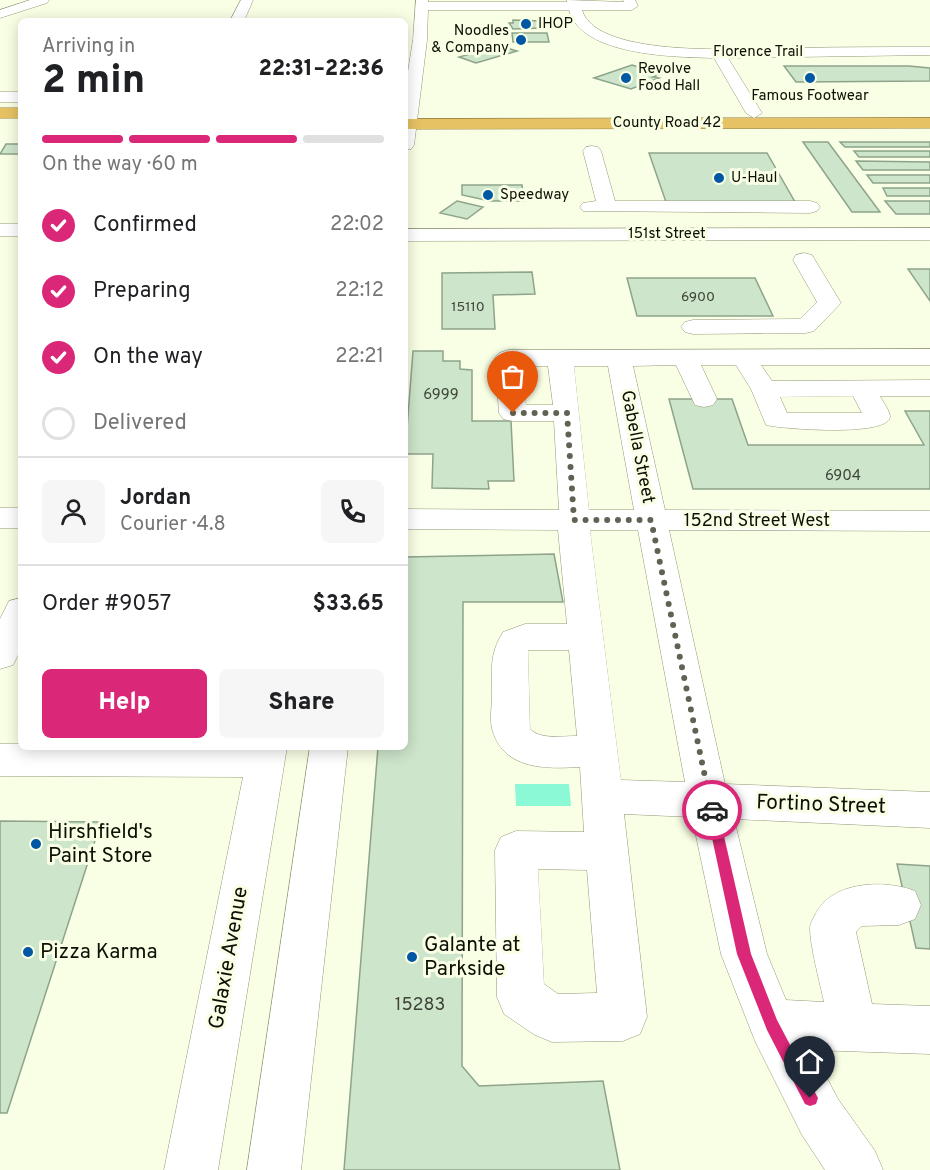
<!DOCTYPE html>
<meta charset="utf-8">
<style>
:root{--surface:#fff;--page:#f6f6f6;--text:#202124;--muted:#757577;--line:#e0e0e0;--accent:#db2777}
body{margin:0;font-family:Overpass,sans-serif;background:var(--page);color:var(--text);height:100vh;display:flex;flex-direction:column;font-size:22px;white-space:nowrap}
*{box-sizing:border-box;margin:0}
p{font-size:20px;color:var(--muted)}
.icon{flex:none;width:33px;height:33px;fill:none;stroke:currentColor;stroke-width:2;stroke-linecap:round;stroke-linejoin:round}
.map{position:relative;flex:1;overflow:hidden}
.drawer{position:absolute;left:18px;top:18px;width:390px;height:732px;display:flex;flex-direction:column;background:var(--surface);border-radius:9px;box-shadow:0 3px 15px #0003}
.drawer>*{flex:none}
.pin{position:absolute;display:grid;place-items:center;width:51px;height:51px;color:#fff;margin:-62px -26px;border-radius:50% 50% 50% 0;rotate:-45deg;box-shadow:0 0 6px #0007}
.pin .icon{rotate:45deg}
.courier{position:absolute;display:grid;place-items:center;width:60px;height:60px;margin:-30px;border:4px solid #db2777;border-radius:50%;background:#fff;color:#222;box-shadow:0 2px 8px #0007}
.head em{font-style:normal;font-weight:800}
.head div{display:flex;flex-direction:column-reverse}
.head{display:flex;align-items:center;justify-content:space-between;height:102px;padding:0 24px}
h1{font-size:39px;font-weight:800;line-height:45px}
.bar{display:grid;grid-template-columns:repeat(4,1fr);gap:9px 6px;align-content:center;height:72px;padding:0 24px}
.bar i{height:8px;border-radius:4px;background:var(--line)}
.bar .current{background:var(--accent)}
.bar p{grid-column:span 4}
.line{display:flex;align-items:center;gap:15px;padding:0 24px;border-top:2px solid var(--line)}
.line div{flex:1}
.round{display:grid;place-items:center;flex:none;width:63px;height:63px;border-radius:9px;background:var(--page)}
ol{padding:0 24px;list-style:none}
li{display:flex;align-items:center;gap:18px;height:66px}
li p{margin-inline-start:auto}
li .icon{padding:6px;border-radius:50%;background:var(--accent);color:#fff;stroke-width:4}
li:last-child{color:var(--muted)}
li i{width:33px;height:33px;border:3px solid var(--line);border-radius:50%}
.cta{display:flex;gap:12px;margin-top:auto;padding:12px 24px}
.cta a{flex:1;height:69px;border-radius:9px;background:var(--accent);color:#fff;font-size:24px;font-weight:800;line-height:69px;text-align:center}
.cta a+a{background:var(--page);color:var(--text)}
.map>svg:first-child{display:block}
.water{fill:#8cf9d6}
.building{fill:#cde5cb;stroke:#8da48b;stroke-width:1.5}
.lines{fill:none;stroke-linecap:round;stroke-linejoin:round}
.minor-casing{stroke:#929879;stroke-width:1}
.highway-casing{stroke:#9a8343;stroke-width:1}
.minor{fill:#fff;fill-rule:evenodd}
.highway{fill:#e6c264;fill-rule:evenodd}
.route{fill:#db2777}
.done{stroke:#606353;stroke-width:6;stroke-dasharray:0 10.8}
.poi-dot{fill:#0057a4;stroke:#f9ffe4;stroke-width:2}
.labels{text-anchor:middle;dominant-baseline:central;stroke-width:6;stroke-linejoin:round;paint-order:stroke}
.far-number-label{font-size:14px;fill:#3e4436}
.far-poi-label{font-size:15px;fill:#0e0f05;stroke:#f9ffe4;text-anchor:start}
.far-street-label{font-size:15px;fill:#0e0f05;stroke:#f9ffe4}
.number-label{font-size:15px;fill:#3e4436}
.street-label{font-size:18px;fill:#0e0f05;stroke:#f9ffe4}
.near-number-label{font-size:18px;fill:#3e4436}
.near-street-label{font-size:21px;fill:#0e0f05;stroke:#f9ffe4}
.near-poi-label{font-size:21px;fill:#0e0f05;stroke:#f9ffe4;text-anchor:start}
</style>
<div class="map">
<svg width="930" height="1170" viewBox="0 0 930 1170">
<rect width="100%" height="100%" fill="#f9ffe4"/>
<!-- water -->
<path class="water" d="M515 784H569L571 806H516Z"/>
<!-- building -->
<path class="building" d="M513 20 542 21 543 28 513 29 509 23H513Z
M512 33H547L549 42H513Z
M490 46H500L517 51 476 63 459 57 492 48 488 47Z
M632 65 661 74 653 77 659 78 631 89 594 78Z
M784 66H909L930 68V81L796 82Z
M803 142H828L880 212H852Z
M840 142H930V147H845Z
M6 144H21V154H0Z
M854 151H930V157H859Z
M649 153H767L795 202H666Z
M856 161 930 162V170H863Z
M867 175H930V183H873Z
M462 185H522L524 201H490L462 195Z
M883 188H930V196H887Z
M457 201 483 207 467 219 440 213Z
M885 201H930V214H896Z
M908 269H930V301Z
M532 272 535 294 493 295 495 329H442V273Z
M627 278H755L773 316H637Z
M413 351H443V361H460V369L472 370V421H511L514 481H488L489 489 432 488 433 454H405Z
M669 399H732L748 445H924L905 411H930V489H693Z
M554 554 563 602H463L462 1066 479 1086 603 1081 620 1170H344L378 747H405V557Z
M0 821 101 822 7 1113H0Z
M897 864 930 866V949L916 948Z"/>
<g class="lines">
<defs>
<path id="minor" d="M30 0H49L47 3 0 18V10Z
M241 0H253L244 21H230Z
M416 0H428V2H567V0L624 2 623 0H635L638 6 632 10H582C597 60 750 48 793 48 839 47 884 47 930 47V55L728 58 762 113 754 118 746 113 714 58C675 57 581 56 569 10H428L427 40 414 145 411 149 405 150V90L413 40Z
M0 92H21V102H0Z
M592 146 598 147 601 151 615 201H810L817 203 820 207 817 211 810 213 583 211 580 207 583 203 596 201 583 151 586 147Z
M0 224H21V236H0Z
M930 228V240L405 241V229Z
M804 253 812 255 841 303 814 331 806 333 693 334 685 332 681 327 685 322 693 320 800 319 817 302 793 260 796 255Z
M930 349V365H761L772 381 930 380V396H880C883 402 890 411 890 417 887 437 783 429 766 425L751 389 736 365H701L717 399 713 405 704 407 695 405 676 365 633 366 665 510 930 511V531L669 530 725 784 930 792V828L734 819 767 954 786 1000 824 1002C820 983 810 946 810 928 810 924 813 919 815 915 831 881 884 879 915 891L921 905 915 919 899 925 862 926 856 932 872 1004 930 1006V1054L812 1050 838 1099 875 1151 883 1170H825L802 1135 755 1041 721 954 692 817 624 814 647 1017 640 1034 623 1041 552 1042 535 1035 504 1014 497 997 495 850 501 837 516 831 584 832 580 767C547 769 505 770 493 732 489 722 492 706 492 695 492 669 489 655 503 632L525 624H567L558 530 405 529V509L559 510 554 421H513L503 419 499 413 495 358 499 353 508 350ZM521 366H548L553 405H526ZM574 366H608L634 510H589ZM853 396 862 413H787L780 397ZM590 530H638L685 782 621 780ZM528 650H569L577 736C563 736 540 740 530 729ZM538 869 587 870 597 993 558 994 544 984Z
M0 508H21V528H0Z
M21 598V649L13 665 0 669V619L9 601Z
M0 744H21V747H287L218 1170H164L243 777 0 776Z
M310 747H348L301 1170H247Z"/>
<path id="highway" d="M0 108H21V118H0Z
M930 118V128L405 129V119Z"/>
</defs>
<!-- minor casing -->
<use href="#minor" class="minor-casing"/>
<!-- highway casing -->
<use href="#highway" class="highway-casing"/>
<!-- minor -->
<use href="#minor" class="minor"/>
<!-- highway -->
<use href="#highway" class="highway"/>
</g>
<!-- route -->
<path class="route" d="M712 805 718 810 751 954 777 1020 818 1098 816 1104 810 1106 805 1104 767 1030 737 954 706 810Z"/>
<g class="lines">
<!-- done -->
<path class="done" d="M513 413H567L574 520H651L712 810"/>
</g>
<!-- markers -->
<g class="poi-dot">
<circle cx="526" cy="24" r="6"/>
<circle cx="521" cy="40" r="6"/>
<circle cx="626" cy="78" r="6"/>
<circle cx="810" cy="78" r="6"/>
<circle cx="719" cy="178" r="6"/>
<circle cx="488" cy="195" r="6"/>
<circle cx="36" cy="844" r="6"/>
<circle cx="28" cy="952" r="6"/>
<circle cx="412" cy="957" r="6"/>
</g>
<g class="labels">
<!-- far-number labels -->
<g class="far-number-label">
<text x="698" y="297">6900</text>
<text x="468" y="307">15110</text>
</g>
<!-- far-poi labels -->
<g class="far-poi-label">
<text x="538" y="24">IHOP</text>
<text x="509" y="31" text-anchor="end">Noodles<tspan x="509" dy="17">&amp; Company</tspan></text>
<text x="638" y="69">Revolve<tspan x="638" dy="17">Food Hall</tspan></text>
<text x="810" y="96" text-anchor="middle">Famous Footwear</text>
<text x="731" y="178">U-Haul</text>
<text x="500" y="195">Speedway</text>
</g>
<!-- far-street labels -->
<g class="far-street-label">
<text x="758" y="52">Florence Trail</text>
<text x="667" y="123">County Road 42</text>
<text x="667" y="234">151st Street</text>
</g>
<!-- number labels -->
<g class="number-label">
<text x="441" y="395">6999</text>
<text x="843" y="476">6904</text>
</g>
<!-- street labels -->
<g class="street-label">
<text transform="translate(637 447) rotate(79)">Gabella Street</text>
<text x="757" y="521">152nd Street West</text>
</g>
<!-- near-number labels -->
<g class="near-number-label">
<text x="420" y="1005">15283</text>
</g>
<!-- near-street labels -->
<g class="near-street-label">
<text transform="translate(821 805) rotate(2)">Fortino Street</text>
<text transform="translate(229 958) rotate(-80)">Galaxie Avenue</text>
</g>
<!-- near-poi labels -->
<g class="near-poi-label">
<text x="48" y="832">Hirshfield's<tspan x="48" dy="24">Paint Store</tspan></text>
<text x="424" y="945">Galante at<tspan x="424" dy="24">Parkside</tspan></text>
<text x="40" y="952">Pizza Karma</text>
</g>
</g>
</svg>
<div class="pin" style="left:513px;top:413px;background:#ea580c"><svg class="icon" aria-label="bag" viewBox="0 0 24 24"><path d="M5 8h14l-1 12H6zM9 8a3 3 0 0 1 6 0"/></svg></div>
<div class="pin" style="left:810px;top:1098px;background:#1f2937"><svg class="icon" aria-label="home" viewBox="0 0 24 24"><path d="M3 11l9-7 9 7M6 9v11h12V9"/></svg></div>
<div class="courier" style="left:712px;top:810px"><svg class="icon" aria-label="car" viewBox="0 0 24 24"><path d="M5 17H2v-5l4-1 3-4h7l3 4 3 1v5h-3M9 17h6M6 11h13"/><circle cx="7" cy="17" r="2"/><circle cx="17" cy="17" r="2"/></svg></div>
<section class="drawer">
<div class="head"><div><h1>2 min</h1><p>Arriving in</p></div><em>22:31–22:36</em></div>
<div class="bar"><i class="current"></i><i class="current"></i><i class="current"></i><i></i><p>On the way · 60 m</p></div>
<ol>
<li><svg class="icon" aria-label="check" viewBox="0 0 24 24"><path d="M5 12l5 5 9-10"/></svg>Confirmed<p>22:02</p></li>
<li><svg class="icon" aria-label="check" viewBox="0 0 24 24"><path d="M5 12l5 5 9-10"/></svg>Preparing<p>22:12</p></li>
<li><svg class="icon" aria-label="check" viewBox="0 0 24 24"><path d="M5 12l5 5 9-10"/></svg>On the way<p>22:21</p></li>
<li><i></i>Delivered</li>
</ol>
<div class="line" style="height:108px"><a class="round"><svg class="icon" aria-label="person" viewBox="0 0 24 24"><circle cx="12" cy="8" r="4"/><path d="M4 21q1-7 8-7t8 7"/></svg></a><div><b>Jordan</b><p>Courier · 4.8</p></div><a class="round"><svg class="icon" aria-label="phone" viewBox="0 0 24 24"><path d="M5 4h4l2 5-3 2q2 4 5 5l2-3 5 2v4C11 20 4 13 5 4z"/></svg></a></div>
<div class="line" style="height:78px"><div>Order #9057</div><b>$33.65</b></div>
<div class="cta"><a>Help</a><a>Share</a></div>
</section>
</div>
